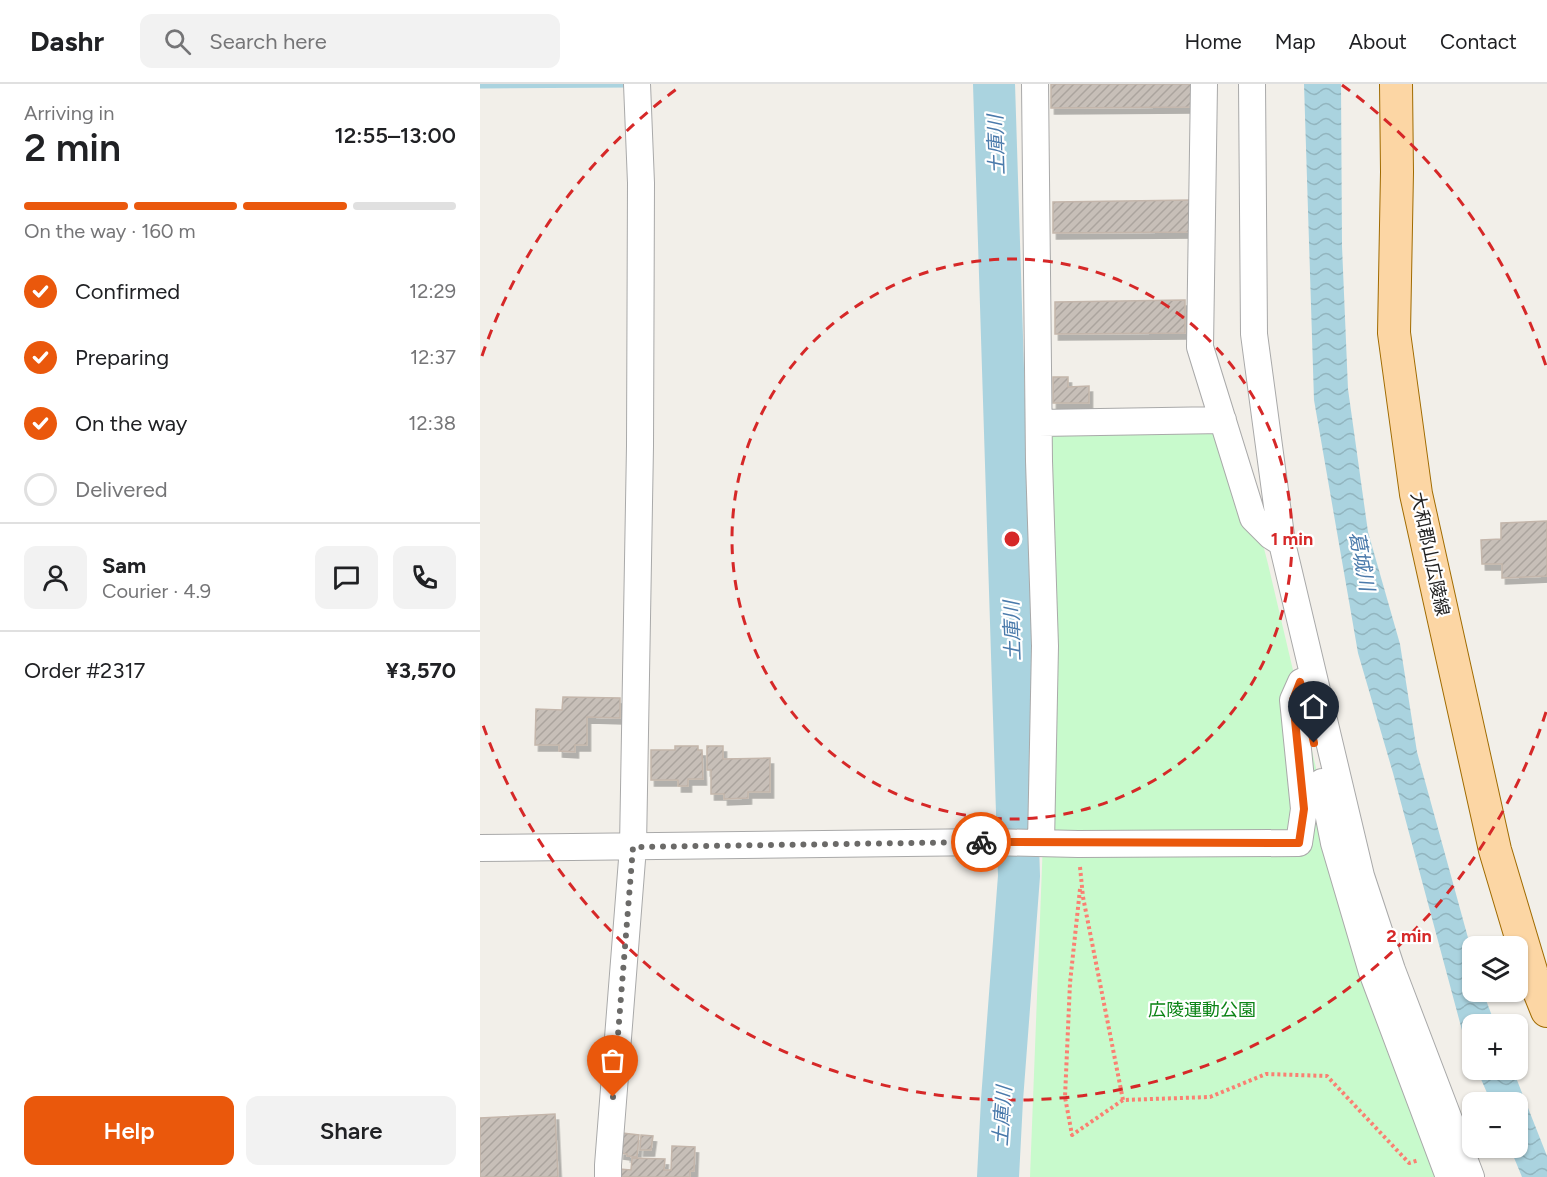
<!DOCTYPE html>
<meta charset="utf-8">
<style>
:root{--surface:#fff;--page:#f2f2f2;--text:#202124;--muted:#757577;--line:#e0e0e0;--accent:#ea580c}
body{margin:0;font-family:Figtree,"Noto Sans JP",sans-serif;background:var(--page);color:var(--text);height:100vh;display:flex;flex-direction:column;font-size:22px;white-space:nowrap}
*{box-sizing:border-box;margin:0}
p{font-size:20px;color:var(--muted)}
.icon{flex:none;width:33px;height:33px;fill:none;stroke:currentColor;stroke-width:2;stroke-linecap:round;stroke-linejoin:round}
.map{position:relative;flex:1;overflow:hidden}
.drawer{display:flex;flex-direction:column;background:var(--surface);width:480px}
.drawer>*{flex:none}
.buttons{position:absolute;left:982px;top:852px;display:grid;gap:12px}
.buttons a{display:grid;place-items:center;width:66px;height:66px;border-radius:12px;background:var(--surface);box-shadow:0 2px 4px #0004;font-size:30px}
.pin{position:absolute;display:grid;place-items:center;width:51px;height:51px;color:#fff;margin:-62px -26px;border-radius:50% 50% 50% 0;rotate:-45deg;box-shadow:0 0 6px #0007}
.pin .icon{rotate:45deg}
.courier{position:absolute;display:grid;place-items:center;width:60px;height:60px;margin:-30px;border:4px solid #ea580c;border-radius:50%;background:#fff;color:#222;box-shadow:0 2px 8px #0007}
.summary em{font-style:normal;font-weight:600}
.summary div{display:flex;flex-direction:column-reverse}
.summary{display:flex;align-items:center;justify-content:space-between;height:102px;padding:0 24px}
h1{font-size:39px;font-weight:600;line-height:45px}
.bar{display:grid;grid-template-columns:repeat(4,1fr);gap:9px 6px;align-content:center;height:72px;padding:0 24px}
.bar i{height:8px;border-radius:4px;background:var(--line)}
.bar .on{background:var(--accent)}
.bar p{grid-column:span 4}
.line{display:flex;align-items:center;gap:15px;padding:0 24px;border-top:2px solid var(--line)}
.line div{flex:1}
.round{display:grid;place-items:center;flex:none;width:63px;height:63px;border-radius:12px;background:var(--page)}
ol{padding:0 24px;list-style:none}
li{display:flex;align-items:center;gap:18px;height:66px}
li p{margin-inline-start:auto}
li .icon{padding:6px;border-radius:50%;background:var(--accent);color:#fff;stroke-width:4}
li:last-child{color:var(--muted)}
li i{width:33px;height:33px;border:3px solid var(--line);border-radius:50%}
.button{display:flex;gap:12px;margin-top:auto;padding:12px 24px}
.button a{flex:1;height:69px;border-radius:12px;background:var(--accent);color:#fff;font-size:24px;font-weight:600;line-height:69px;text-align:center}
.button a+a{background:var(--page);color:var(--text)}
header{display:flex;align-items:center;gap:36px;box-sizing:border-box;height:84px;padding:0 30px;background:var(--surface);border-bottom:2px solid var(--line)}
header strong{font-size:28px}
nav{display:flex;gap:33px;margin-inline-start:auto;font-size:21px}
.search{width:420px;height:54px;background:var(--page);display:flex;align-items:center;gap:15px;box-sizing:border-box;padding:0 21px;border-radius:12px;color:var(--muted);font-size:22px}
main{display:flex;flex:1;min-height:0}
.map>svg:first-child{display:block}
.park{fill:#c8facc}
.water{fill:url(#water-waves)}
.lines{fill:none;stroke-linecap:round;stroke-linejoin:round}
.stream{stroke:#aad3df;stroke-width:7}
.river{stroke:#aad3df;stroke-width:42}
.building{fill:url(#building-hatch);stroke:#c4b6ab;stroke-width:1.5;filter:url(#shadow)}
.minor-casing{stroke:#a9a9a9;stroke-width:28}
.major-casing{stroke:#a06b00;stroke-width:34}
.path{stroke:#fa8072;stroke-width:4;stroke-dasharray:3 3;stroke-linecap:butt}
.minor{stroke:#fff;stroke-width:26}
.major{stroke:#fcd6a4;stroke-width:32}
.done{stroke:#6b6a68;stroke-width:6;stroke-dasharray:0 10.8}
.route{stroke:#ea580c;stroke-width:8}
.ring{fill:none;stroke:#d62828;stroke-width:3;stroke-dasharray:10 8}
.labels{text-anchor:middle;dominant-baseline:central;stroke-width:4.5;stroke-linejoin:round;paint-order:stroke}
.street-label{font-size:18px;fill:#222;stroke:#fff}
.park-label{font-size:18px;fill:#0c8416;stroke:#fff}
.water-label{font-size:20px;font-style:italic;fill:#4a7aab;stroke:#fff}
.centre{fill:#d62828;stroke:#fff;stroke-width:3}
.ring-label{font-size:18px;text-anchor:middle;font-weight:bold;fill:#d62828;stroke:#fff;stroke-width:4.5;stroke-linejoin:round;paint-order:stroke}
</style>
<header>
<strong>Dashr</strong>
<div class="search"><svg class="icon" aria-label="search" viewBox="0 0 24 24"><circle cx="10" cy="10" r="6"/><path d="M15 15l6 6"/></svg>Search here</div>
<nav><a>Home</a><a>Map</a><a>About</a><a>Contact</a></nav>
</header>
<main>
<section class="drawer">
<div class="summary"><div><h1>2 min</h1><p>Arriving in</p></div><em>12:55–13:00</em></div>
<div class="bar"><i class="on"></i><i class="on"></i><i class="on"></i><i></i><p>On the way · 160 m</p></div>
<ol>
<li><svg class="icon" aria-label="check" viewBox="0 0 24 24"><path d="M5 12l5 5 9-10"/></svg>Confirmed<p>12:29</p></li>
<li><svg class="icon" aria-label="check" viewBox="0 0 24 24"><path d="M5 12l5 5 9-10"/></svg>Preparing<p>12:37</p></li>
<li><svg class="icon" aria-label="check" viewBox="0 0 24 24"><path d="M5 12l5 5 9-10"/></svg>On the way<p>12:38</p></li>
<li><i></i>Delivered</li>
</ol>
<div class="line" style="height:108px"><a class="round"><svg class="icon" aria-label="person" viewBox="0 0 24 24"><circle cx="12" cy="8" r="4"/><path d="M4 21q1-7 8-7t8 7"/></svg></a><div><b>Sam</b><p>Courier · 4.9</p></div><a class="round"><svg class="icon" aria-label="chat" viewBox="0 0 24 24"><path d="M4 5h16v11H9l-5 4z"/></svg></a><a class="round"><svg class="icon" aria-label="phone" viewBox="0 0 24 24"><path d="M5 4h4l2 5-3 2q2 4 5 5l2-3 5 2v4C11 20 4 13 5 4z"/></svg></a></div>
<div class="line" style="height:78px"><div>Order #2317</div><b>¥3,570</b></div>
<div class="button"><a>Help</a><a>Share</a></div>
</section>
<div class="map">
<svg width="1067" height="1093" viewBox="0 0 1067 1093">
<defs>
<pattern id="water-waves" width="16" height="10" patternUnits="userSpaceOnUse" patternTransform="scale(1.5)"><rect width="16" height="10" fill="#aad3df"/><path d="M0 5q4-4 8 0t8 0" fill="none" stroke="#92b5bf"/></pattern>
<pattern id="building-hatch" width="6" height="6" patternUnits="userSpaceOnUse" patternTransform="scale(1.5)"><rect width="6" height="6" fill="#c7bfb8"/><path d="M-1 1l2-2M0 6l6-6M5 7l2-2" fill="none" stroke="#aba49e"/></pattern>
<filter id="shadow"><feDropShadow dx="3.5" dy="6" stdDeviation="0" flood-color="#0004"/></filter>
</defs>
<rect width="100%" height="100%" fill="#f2efe9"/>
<!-- park -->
<path class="park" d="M748 324 788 480 885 892 964 1093H550L563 757 544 335Z"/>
<!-- water -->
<path class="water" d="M824 0H861L862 162 868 305 888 448 920 560 937 668 993 872V908H1003L1015 940H993V975L983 950 913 689 878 569 834 316Z
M997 986H1033L1067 1072V1093H1042L1030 1064H1038V1018H1011Z"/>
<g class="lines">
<!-- stream -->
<path class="stream" d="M0 1 153 0"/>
<!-- river -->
<path class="river" d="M514 0 539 792 522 1016 518 1093"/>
</g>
<!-- building -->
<path class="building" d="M571 0H711V23L571 24Z
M713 116V148L573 149V118Z
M705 216V249L575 250V218Z
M573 293H588V303L609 302V319H573Z
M1067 437V492L1022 494V480H1002L1001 456 1021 455V439Z
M83 613 140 614V634L107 633V661H95V668L79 667V661H55L56 625 82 626Z
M195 662H218V666H222L223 695H208V702H198V696H171V666H195Z
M227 662H243V675L290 674V708H268V714L244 715V710H231V686H227Z
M75 1030 78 1093H0V1034Z
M142 1049 159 1051 157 1073 147 1072V1070L140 1069Z
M161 1051 173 1052 171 1066H160Z
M192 1062 215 1063 214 1087H210V1093H140V1085L151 1086 152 1074 185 1075 184 1086H191Z"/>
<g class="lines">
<defs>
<path id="minor" d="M555 0 559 377 565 562 561 759
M724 0 720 263 773 434 791 452 802 459
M772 0 774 250 802 459 881 792 912 886 991 1093
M559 339 743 336
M842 698 854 759 892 888 969 1093
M0 764 509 758 598 760 819 759 824 725 813 616 821 598 833 593
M128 1093V1081L153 763 160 362 161 99 157 0"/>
<path id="major" d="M916 0 917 88 914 249 936 410 1015 766 1052 890 1067 927"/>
</defs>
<!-- minor casing -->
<use href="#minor" class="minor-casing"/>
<!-- major casing -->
<use href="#major" class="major-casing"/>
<!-- path -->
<path class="path" d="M600 783 603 813 643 1016 730 1013 786 990 847 992 929 1079 939 1076
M600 805 590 899 585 1013 592 1051 643 1016"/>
<!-- minor -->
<use href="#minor" class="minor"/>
<!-- major -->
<use href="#major" class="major"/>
</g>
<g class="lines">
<!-- done -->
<path class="done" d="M133 1013 153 763 501 758"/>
<!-- route -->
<path class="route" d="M501 758 819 759 824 725 813 616 820 598 834 659"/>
</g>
<!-- distance rings -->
<g class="ring">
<circle cx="532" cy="455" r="280"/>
<path d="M1066 628A561 561 0 0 1 2 638M2 272A561 561 0 0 1 202 1M862 1A561 561 0 0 1 1066 282"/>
</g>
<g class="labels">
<!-- street labels -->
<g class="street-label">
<text transform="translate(950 470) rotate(78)">大和郡山広陵線</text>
</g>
<!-- park labels -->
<g class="park-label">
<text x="722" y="926">広陵運動公園</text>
</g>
<!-- water labels -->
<g class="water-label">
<text transform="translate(516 61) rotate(-92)">土庫川</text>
<text transform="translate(882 477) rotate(79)">葛城川</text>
<text transform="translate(532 547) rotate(-92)">土庫川</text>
<text transform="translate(522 1032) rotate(-86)">土庫川</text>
</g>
</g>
<circle cx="532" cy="455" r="9" class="centre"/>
<g class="ring-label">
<text x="812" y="461">1 min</text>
<text x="929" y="858">2 min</text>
</g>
</svg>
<div class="buttons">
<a><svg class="icon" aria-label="layers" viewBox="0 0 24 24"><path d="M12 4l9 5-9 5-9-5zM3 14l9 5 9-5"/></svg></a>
<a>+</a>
<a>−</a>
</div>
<div class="pin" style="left:133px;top:1013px;background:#ea580c"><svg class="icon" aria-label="bag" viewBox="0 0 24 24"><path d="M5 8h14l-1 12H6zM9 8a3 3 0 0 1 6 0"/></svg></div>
<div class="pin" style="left:834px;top:659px;background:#1f2937"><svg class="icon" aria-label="home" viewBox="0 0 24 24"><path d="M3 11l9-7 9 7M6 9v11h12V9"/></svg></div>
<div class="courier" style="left:501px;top:758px"><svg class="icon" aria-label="bike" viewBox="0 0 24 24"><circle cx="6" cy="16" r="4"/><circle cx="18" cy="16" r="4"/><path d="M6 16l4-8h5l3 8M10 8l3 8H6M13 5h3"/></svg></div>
</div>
</main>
